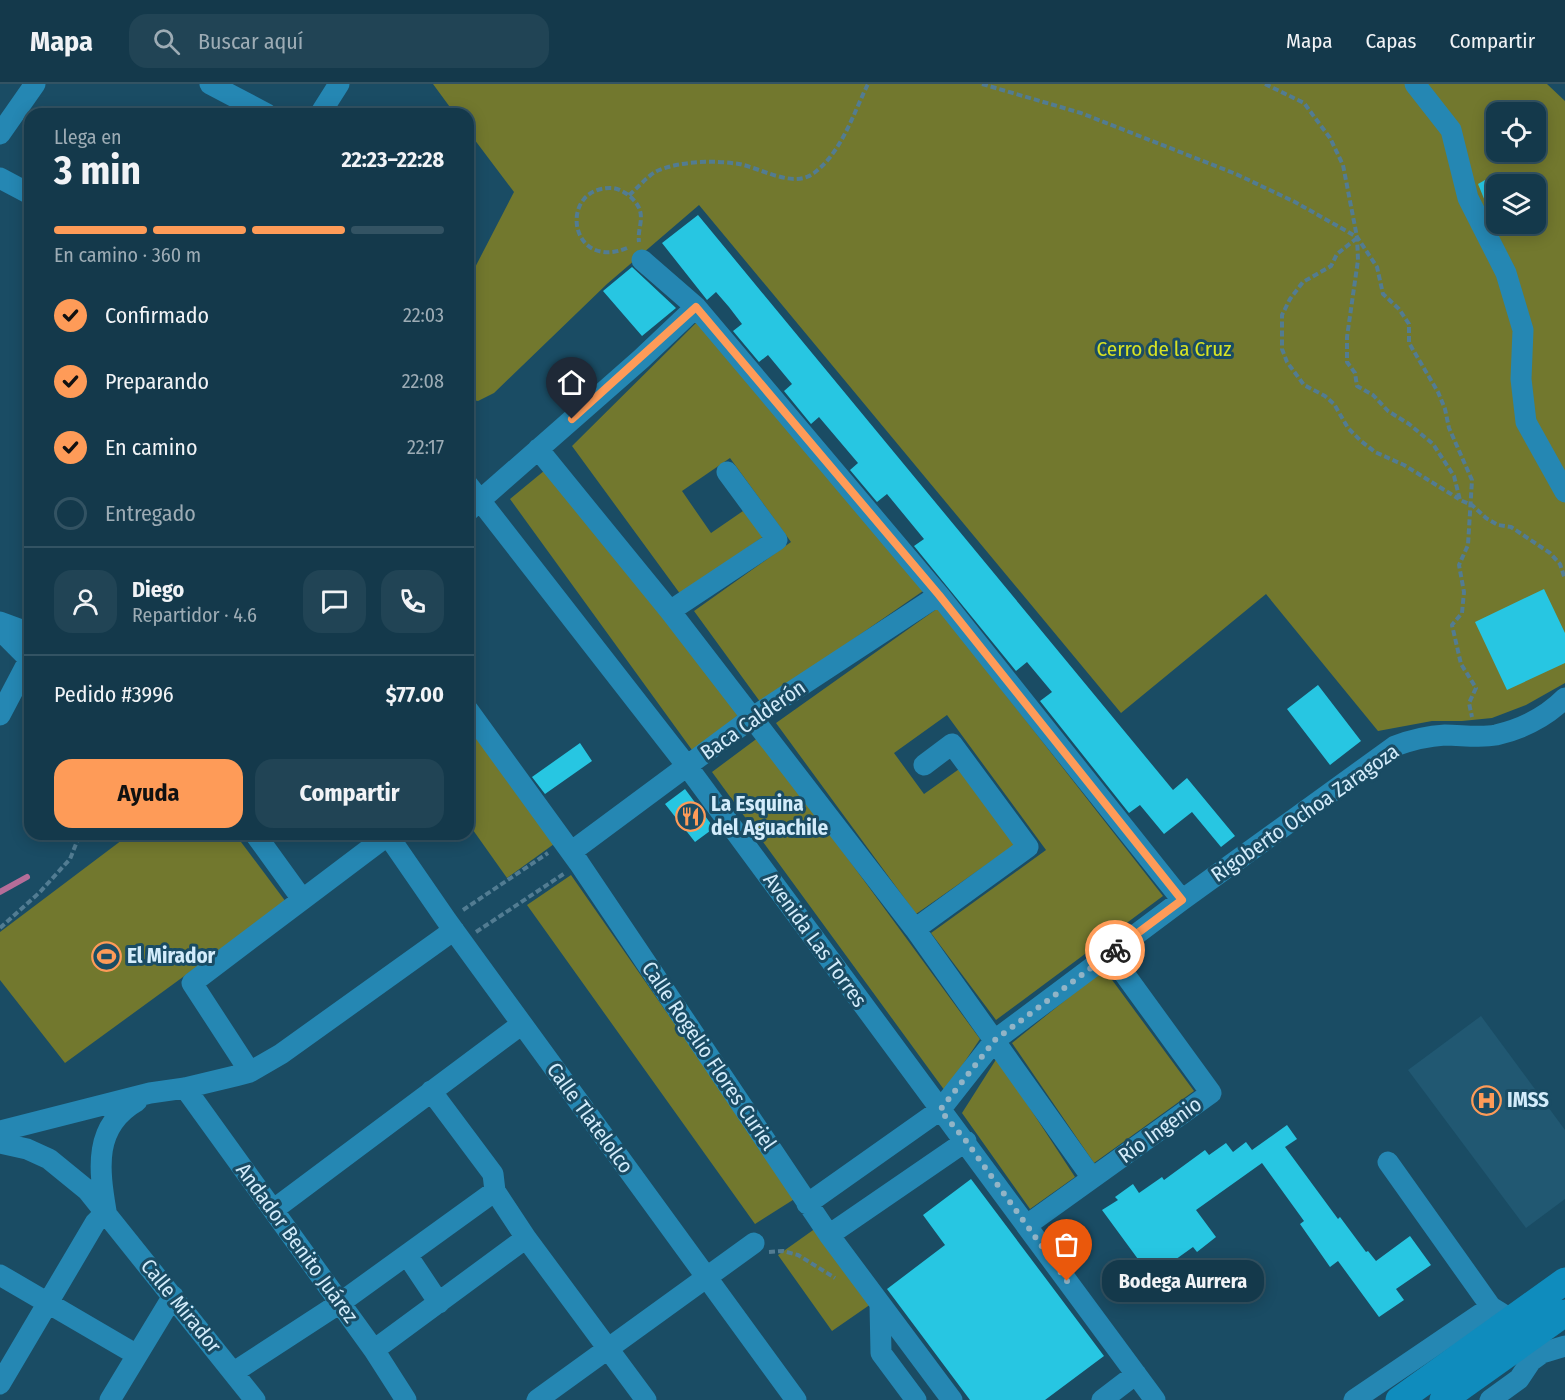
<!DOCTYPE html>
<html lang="es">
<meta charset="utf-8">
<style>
:root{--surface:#14394b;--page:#214455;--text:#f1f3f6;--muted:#9dacb5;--line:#335363;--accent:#fe9b58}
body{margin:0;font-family:"Fira Sans Condensed",sans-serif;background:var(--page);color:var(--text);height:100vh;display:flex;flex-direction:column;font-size:22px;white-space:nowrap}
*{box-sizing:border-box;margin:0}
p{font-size:20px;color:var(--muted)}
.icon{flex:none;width:33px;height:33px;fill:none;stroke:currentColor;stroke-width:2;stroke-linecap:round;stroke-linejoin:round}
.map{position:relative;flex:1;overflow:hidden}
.panel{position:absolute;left:24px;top:24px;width:450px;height:732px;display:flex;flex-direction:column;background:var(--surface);border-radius:18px;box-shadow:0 3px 15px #0003,0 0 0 2px var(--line)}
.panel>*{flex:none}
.buttons{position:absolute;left:1486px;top:18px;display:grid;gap:12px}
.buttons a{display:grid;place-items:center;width:60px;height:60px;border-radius:12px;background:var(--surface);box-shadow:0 3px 15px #0003,0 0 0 2px var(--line);font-size:30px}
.pin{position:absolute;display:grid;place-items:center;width:51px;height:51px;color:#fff;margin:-62px -26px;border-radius:50% 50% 50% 0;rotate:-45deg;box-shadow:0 0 6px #0007}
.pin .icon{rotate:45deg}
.courier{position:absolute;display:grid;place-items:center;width:60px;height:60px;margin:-30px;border:4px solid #fe9b58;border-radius:50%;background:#fff;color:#222;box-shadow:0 2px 8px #0007}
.bubble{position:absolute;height:42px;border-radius:18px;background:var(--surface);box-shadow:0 3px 15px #0003,0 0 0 2px var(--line);font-size:20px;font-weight:700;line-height:42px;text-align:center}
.overview em{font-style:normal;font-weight:700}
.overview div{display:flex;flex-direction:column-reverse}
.overview{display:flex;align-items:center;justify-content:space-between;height:102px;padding:0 30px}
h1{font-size:39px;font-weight:700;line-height:45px}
.bar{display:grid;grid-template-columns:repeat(4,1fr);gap:9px 6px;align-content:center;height:72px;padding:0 30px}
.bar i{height:8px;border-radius:4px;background:var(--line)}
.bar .active{background:var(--accent)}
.bar p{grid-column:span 4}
.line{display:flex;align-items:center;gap:15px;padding:0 30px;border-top:2px solid var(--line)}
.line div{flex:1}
.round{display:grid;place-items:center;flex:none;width:63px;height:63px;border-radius:18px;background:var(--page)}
ol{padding:0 30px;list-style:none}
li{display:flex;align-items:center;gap:18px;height:66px}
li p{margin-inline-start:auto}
li .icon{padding:6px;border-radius:50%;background:var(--accent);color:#111;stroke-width:4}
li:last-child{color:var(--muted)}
li i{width:33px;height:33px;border:3px solid var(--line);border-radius:50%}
.cta{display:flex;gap:12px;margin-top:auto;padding:12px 30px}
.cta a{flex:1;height:69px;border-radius:18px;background:var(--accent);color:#111;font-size:24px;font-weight:700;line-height:69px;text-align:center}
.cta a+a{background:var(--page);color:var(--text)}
header{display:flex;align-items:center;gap:36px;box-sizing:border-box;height:84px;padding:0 30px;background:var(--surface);border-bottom:2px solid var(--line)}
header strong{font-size:28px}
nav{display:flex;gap:33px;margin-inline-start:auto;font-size:21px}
.search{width:420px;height:54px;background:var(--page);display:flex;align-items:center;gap:15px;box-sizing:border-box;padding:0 21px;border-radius:18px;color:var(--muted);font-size:22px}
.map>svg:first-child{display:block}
.built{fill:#215872}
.green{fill:#72782e;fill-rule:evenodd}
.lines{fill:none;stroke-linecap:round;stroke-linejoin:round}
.stream{stroke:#b56d99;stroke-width:6}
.building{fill:#27c6e2}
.path{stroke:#527c92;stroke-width:4;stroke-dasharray:6 3;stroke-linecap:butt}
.minor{stroke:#2587b3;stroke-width:21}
.major{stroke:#0f8cbd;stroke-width:27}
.done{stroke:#92b4c6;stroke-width:6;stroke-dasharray:0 10.8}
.route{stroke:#fe9b58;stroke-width:8}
.labels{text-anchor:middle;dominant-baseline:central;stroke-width:6;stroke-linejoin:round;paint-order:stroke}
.park-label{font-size:21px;fill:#d7e224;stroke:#1a4c64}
.street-label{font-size:21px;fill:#d3ecfb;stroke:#1a4c64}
.poi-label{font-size:21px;font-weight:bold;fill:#d3ecfb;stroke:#1a4c64;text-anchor:start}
</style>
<header>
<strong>Mapa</strong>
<div class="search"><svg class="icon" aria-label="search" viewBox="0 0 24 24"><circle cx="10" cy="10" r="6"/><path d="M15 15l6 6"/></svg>Buscar aquí</div>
<nav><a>Mapa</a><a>Capas</a><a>Compartir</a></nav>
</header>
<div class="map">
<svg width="1565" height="1316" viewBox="0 0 1565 1316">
<rect width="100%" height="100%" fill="#1a4c64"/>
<!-- built -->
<path class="built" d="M1481 932 1565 1046V1115L1526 1144 1408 986Z"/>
<!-- green -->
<path class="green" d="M433 0H1547L1565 17V599L1526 621 1492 634 1462 637H1432L1378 647 1266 510 1121 629 699 121 607 200 494 309 478 317 468 315V197L514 108 468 47V30H455ZM1497 28H1536V68H1497ZM1497 100H1536V140H1497Z
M698 237 923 507 761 619 694 527 791 458 730 374 682 407 711 449 743 427 764 452 681 511 572 362Z
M556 377 742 632 692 666 510 415Z
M938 524 1163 812 996 936 931 849 1046 766 947 631 894 669 924 710 962 683 1016 760 916 830 776 639Z
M468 639 554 760 507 794 468 739Z
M759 653 980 955 945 1007 712 688Z
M130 750H235L286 818 65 979 0 896V848Z
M571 791 796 1114 755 1140 527 821Z
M1104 885 1194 1007 1094 1079 1012 959Z
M997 974 1075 1093 1030 1125 962 1029Z
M816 1144 871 1220 832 1247 778 1171Z"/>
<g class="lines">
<!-- stream -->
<path class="stream" d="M0 808 27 793"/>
</g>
<!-- building -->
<path class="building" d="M1485 96 1497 120V124L1489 127 1478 100Z
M698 131 1173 706 1187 694 1235 752 1221 763 1192 728 1164 750 1140 721 1129 729 1040 617 1052 608 1027 578 1016 587 914 462 924 455 887 410 877 418 850 386 858 379 819 333 811 340 784 307 792 300 768 271 759 278 733 247 742 240 729 223 716 208 707 216 662 159Z
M632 183 676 224 642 252 603 207Z
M1544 505 1565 549V579L1507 606 1475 538Z
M1318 601 1361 657 1330 681 1287 625Z
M580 659 592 677 545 710 532 693Z
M685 705 714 744 695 758 665 720Z
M1287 1041 1297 1055 1285 1063 1338 1135 1340 1133 1366 1168 1368 1167 1376 1177 1410 1152 1431 1181 1396 1205 1404 1216 1379 1233 1338 1177 1330 1183 1300 1140 1304 1137 1262 1079 1196 1126 1216 1153 1197 1168 1193 1163 1165 1183 1160 1176 1146 1186 1102 1126 1118 1116 1115 1113 1133 1100 1139 1109 1162 1093 1164 1096 1205 1066 1209 1071 1226 1059 1233 1068 1246 1058 1252 1066Z
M971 1095 1104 1272 1045 1316H970L887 1205 945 1161 923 1131Z"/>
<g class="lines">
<!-- path -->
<path class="path" d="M982 0 1081 29 1236 90 1295 118 1357 153 1377 183 1383 210 1399 225 1409 240V259L1438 308 1445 325 1449 344 1472 396 1468 461 1459 481 1464 508 1462 529 1452 541 1461 580 1476 604 1469 619 1472 633
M1265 0 1304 19 1330 54 1343 81 1357 153 1358 176 1347 253V278L1355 289 1357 302 1373 311 1388 327 1409 340 1433 360 1454 392 1460 416 1472 421 1486 434 1498 441 1511 443 1550 469 1560 480 1565 495
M629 111C638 104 647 92 657 87 680 77 714 76 739 80 761 84 793 105 814 89 842 68 853 30 868 0
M1357 154 1337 170 1331 182 1303 198 1290 215 1282 231V265L1287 278 1304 301 1325 312 1334 320 1348 344 1361 357 1375 368 1404 381 1459 415
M627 164C568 188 558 102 612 104 622 105 633 113 638 122 645 134 637 146 639 158
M463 826 548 769
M0 844 40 808 70 775 80 750
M476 848 565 789
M769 1168 783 1167 798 1171 835 1194"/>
<!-- minor -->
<path class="minor" d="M210 0 267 30
M1415 0 1451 46 1468 114 1506 189 1523 246 1521 295 1526 338 1565 408
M320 30 339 0
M0 50 35 0
M0 94 30 110
M642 176 696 223 939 511 1182 816
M538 365 670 527 915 845 1092 1094
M468 401 687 682 1155 1316
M468 427 641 275 696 223
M670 527 777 456 727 388
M0 538 30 549
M0 546 30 576
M468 626 579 779 829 1151 952 1316
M0 631 30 574
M255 750 302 815
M387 750 447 837 796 1316
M571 768 753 633 939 511
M915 845 1028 763 952 660 924 681
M250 988 192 899 388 751
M185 1004 374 1266 406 1316
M431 1007 493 1090 495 1107 526 1154 646 1316
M0 1047 150 1009 185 1004 235 992 250 988 281 970 454 846
M0 1059 27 1065 49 1075 87 1106 255 1316
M1388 1078 1491 1223 1512 1236
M807 1120 940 1026 995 956 1182 816 1395 662C1411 656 1428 652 1445 651 1461 651 1480 654 1496 651 1522 645 1546 633 1565 614
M273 1126 522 940
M106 1127C99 1085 93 1042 137 1017
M1027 1141 1211 1009 1110 870
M829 1151 966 1057
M407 1171 439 1219
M0 1191 137 1271
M880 1220 881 1269 916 1316
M374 1266 526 1154
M234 1288 340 1219 495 1107
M0 1300 95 1139 106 1128
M110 1316 173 1212
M537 1316 754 1159
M1102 1316 1136 1290
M1354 1316 1491 1223
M1490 1316 1519 1295 1531 1277 1542 1269 1565 1262"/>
<!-- major -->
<path class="major" d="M1399 1316 1565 1197
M1443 1316 1565 1229"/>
</g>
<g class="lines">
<!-- done -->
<path class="done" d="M1067 1197 966 1057 940 1026 995 956 1115 866"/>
<!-- route -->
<path class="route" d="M572 335 696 223 939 511 1182 816 1115 866"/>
</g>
<!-- icons -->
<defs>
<symbol id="restaurant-ring" viewBox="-11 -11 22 22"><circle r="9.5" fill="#1a4c64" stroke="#fe9b58" stroke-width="1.5"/><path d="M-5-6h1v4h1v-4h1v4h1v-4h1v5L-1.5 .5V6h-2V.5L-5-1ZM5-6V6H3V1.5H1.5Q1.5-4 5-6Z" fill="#fe9b58"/></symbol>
<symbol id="stadium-ring" viewBox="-11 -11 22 22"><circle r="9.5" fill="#1a4c64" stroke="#fe9b58" stroke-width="1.5"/><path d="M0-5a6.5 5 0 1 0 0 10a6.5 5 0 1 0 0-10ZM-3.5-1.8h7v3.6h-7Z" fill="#fe9b58"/></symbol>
<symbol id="hospital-ring" viewBox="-11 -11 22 22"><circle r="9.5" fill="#1a4c64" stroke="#fe9b58" stroke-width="1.5"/><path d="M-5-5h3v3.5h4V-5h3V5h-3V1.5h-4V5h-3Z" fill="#fe9b58"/></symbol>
</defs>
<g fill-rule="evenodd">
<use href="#restaurant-ring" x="674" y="716" width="33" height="33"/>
<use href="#stadium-ring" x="90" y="856" width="33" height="33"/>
<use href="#hospital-ring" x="1470" y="1000" width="33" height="33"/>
</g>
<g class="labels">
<!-- park labels -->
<g class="park-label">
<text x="1164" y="265">Cerro de la Cruz</text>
</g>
<!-- street labels -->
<g class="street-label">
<text transform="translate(753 636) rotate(-35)">Baca Calderón</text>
<text transform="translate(1305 729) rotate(-35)">Rigoberto Ochoa Zaragoza</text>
<text transform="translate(815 856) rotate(54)">Avenida Las Torres</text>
<text transform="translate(709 972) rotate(56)">Calle Rogelio Flores Curiel</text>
<text transform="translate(590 1034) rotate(54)">Calle Tlatelolco</text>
<text transform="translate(1160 1046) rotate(-36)">Río Ingenio</text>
<text transform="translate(297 1159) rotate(54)">Andador Benito Juárez</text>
<text transform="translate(181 1222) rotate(51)">Calle Mirador</text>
</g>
<!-- poi labels -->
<g class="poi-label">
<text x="711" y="720">La Esquina<tspan x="711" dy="24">del Aguachile</tspan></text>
<text x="127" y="872">El Mirador</text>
<text x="1507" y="1016">IMSS</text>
</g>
</g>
</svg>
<div class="buttons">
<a><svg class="icon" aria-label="locate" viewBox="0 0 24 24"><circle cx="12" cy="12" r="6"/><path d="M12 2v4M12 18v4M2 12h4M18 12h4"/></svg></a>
<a><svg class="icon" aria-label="layers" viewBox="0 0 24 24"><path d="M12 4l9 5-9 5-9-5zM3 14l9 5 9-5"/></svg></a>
</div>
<div class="pin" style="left:1067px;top:1197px;background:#ea580c"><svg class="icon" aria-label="bag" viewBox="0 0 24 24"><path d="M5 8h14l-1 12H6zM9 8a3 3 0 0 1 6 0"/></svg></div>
<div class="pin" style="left:572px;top:335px;background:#1f2937"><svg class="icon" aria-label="home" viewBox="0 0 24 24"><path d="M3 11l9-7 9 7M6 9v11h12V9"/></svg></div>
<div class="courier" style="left:1115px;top:866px"><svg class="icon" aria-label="bike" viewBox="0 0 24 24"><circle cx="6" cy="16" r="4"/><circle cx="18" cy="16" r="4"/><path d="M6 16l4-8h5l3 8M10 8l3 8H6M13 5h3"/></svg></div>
<div class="bubble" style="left:1102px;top:1176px;width:162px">Bodega Aurrera</div>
<section class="panel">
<div class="overview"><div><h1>3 min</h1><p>Llega en</p></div><em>22:23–22:28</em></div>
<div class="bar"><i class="active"></i><i class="active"></i><i class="active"></i><i></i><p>En camino · 360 m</p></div>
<ol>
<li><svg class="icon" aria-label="check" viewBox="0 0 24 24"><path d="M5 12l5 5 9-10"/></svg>Confirmado<p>22:03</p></li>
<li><svg class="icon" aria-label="check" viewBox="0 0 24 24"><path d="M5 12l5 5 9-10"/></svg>Preparando<p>22:08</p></li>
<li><svg class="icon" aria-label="check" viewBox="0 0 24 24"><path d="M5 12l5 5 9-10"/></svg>En camino<p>22:17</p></li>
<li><i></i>Entregado</li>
</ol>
<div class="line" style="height:108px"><a class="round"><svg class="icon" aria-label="person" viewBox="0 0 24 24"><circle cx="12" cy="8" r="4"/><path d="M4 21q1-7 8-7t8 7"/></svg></a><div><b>Diego</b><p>Repartidor · 4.6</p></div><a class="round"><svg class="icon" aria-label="chat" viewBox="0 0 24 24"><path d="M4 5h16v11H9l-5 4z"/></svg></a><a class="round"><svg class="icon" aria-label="phone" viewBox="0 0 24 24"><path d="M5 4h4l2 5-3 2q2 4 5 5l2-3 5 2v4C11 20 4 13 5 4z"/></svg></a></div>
<div class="line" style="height:78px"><div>Pedido #3996</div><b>$77.00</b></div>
<div class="cta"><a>Ayuda</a><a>Compartir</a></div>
</section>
</div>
